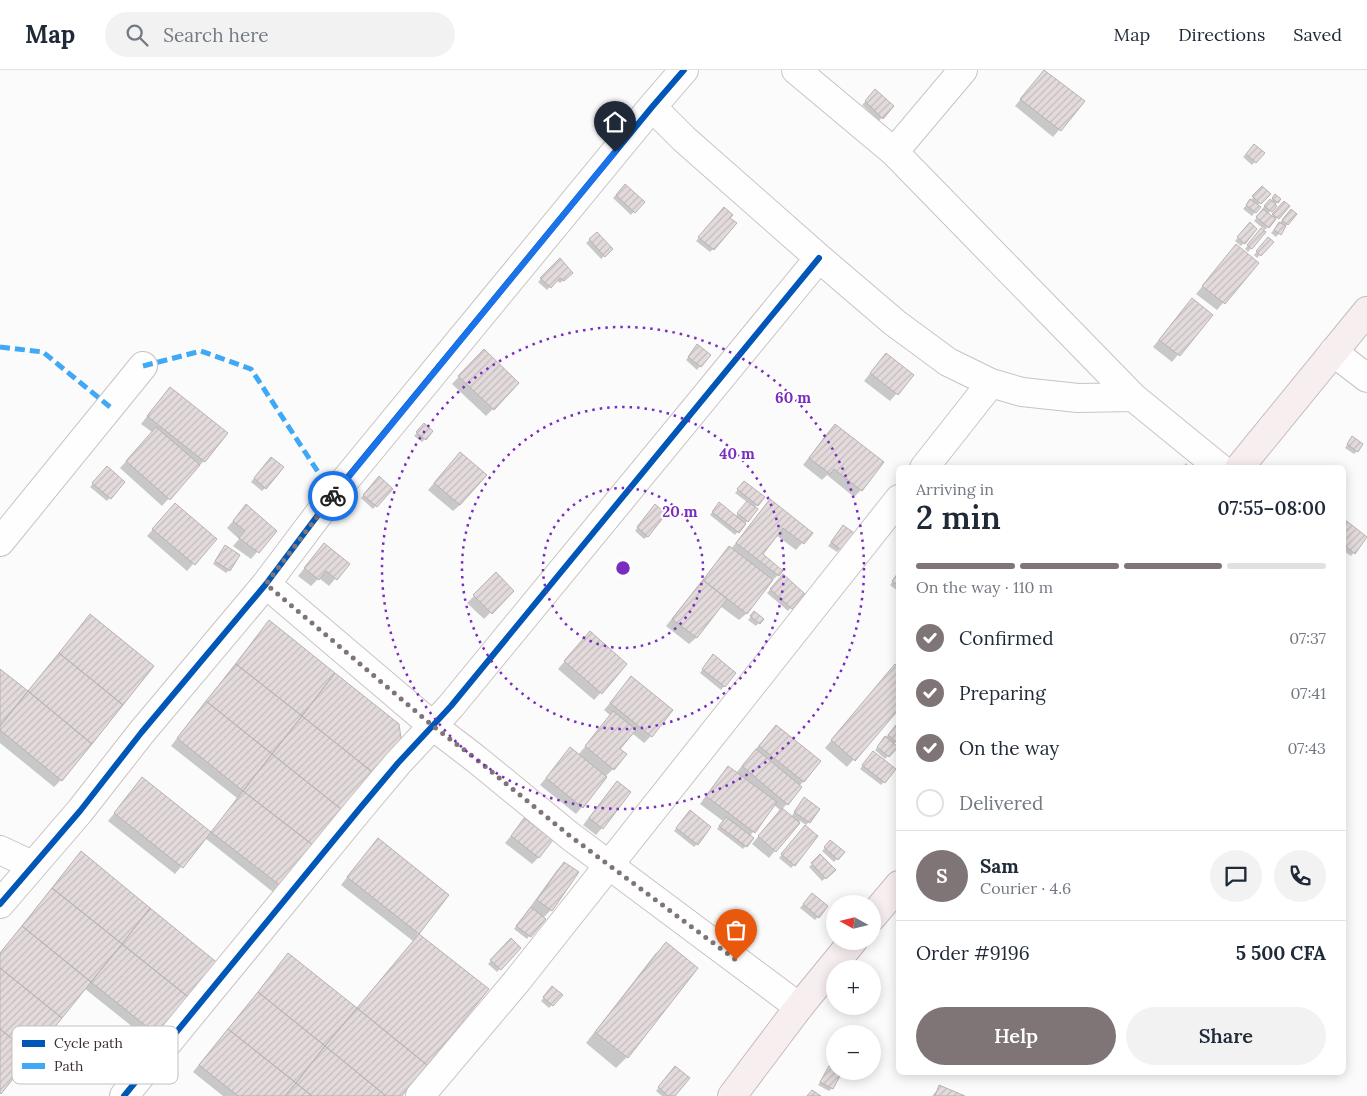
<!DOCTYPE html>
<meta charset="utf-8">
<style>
:root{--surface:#fff;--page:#f2f2f3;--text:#1f2937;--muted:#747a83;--line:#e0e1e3;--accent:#807576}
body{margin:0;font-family:Lora,serif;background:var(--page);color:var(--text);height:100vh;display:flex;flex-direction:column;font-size:19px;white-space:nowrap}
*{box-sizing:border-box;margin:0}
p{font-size:16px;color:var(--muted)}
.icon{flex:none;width:28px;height:28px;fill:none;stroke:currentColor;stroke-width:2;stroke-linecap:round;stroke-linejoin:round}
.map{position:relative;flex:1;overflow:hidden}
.side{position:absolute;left:896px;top:395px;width:450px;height:610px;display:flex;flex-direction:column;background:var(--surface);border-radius:8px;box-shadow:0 2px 12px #0003}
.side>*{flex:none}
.needle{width:32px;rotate:278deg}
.controls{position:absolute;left:826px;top:825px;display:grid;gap:10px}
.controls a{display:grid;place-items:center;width:55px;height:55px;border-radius:50%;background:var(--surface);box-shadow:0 2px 12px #0003;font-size:25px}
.pin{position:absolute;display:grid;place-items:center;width:42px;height:42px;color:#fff;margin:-51px -21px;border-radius:50% 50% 50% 0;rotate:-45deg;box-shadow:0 0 5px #0007}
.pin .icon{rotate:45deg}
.courier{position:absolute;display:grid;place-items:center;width:50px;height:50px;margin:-25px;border:4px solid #1a73e8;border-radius:50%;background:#fff;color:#222;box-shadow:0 1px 6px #0007}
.head em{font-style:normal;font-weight:600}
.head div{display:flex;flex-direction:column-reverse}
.head{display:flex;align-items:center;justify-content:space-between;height:85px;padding:0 20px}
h1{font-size:32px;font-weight:600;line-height:38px}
.bar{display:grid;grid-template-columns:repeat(4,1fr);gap:8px 5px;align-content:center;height:60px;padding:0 20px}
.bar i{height:6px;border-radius:4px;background:var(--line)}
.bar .current{background:var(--accent)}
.bar p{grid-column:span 4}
.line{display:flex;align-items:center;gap:12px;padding:0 20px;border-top:1px solid var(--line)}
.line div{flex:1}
.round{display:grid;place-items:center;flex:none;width:52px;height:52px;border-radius:26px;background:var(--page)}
ol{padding:0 20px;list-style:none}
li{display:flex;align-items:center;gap:15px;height:55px}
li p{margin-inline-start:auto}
li .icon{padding:5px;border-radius:50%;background:var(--accent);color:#fff;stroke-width:4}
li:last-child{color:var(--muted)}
li i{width:28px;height:28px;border:2px solid var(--line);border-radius:50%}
.cta{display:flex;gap:10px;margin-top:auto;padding:10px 20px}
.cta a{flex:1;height:58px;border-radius:30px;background:var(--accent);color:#fff;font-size:20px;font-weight:600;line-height:58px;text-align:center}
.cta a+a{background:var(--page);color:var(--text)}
header{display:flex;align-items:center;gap:30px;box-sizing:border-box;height:70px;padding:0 25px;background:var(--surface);border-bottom:1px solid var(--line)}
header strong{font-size:24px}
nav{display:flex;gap:28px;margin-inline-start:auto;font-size:18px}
.search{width:350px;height:45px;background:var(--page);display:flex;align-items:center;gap:12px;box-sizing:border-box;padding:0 18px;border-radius:28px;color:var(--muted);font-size:19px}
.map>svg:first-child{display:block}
.shadow{fill:#0003}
.building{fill:url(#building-hatch);stroke:#b9b2b3}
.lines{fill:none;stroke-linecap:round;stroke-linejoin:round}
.minor-casing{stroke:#cac3c3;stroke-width:30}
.primary-casing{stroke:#c8babc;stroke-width:30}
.minor{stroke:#fefefe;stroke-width:28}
.primary{stroke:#f7eef0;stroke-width:28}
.quiet{stroke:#3fa9f5;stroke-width:5;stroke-dasharray:10 5;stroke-linecap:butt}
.cycleway-casing{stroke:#fff;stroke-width:9}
.cycleway{stroke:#0057b8;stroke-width:6}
.done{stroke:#807576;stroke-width:5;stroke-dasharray:0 9}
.route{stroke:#1a73e8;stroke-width:6}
.ring{fill:none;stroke:#7b2cbf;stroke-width:2.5;stroke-dasharray:2.5 5}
.key{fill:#fff;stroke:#c5c0c1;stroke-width:1}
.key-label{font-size:14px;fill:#3d2d2f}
.centre{fill:#7b2cbf;stroke:#fff;stroke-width:2.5}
.ring-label{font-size:15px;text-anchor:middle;font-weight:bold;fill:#7b2cbf;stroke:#fff;stroke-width:4;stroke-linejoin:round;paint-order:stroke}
</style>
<header>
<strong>Map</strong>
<div class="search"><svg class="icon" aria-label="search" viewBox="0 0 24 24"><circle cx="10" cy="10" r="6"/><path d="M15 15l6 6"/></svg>Search here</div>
<nav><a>Map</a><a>Directions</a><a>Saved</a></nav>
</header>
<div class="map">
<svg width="1367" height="1026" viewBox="0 0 1367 1026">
<defs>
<pattern id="building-hatch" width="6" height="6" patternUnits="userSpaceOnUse" patternTransform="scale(1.25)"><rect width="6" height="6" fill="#e2dadb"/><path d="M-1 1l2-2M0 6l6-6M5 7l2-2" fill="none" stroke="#c3bbbc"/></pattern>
</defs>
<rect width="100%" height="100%" fill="#fbfbfb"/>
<!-- shadow -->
<path class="shadow" d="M1038 8 1083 32 1053 67 1015 36Z
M875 21 892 36 879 51 862 35Z
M1254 75 1263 83 1252 95 1243 87Z
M625 115 643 132 631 145 613 128Z
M1262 117 1269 124 1257 136 1259 137 1252 146 1243 139Z
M1275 126 1280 129 1268 144 1271 147 1284 133 1288 136 1265 160 1254 151 1263 140 1262 139Z
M721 142 713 179 710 182 696 171Z
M1288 143 1296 144 1276 167 1271 163Z
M1250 154 1244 173 1241 176 1235 171Z
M597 163 611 179 601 189 586 173Z
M1258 163H1264L1248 182 1245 179Z
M1265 172H1272L1257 188 1254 185Z
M1230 183 1257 193 1217 240 1196 224Z
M559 190 571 203 560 213 556 210 547 220 538 212Z
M1185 237 1211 245 1172 292 1153 277Z
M695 279 709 285 697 300 686 290Z
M484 280 518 313 486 346 452 314Z
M880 291 913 305 890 331 864 311Z
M164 325 226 363 204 391 197 398H196L162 436 120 398 152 362 141 354Z
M835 355 861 420 854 427 827 405 822 410 803 395 828 362Z
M421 358 425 369 422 372 414 366Z
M1349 371 1357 381 1354 384 1345 378Z
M454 390 460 435 453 441 428 420Z
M268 391 265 418 262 421 251 412Z
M1186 393 1190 398H1182Z
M104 401 124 412 107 431 90 417Z
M376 411 391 419 373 439 361 428Z
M741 416 757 435 754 438 747 451 735 465 710 445 716 437 735 447 747 432 735 423Z
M763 438 811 463 796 480 776 465 761 485 782 501 771 512H770L746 544 739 550 720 536 696 568 689 574 666 556 723 484 731 479Z
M652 439 648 466 644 469 635 461Z
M168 442 215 469 187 501 147 466Z
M240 443 275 461 251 489 233 476 239 469 227 458Z
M1344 451 1365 468 1351 486 1344 481Z
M840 460V479L837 482 828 476Z
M324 474 348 494 329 516 319 508 311 516 298 506Z
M222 480 229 500 226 503 213 494Z
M496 504 512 521 484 549 467 533Z
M783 506 803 524 788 541 767 523Z
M899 506V522L890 515 895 508Z
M754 543 762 549 756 556 748 550Z
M90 546 61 710 54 717 0 673V601L27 622Z
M269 552 398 655 278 826 205 768 175 804 108 751 142 709 211 763 237 728 171 676 262 559Z
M583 570 626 595 594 630 558 599Z
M710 589 735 603 721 620 700 603Z
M888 603 899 637 847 697 825 678Z
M631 608 651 666 644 673 632 663 619 679 613 699 605 707 582 737 576 744 540 715 564 686 578 685 611 646 604 640Z
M893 659 899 669 893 675 888 686 885 689 875 680Z
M769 663 804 711 799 716 787 734 782 739 791 747 801 732 809 752 806 755 800 751 769 788 752 774 780 740 774 735 750 766 746 776 743 779 717 759 723 751 700 734 721 705 728 698 736 703Z
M870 686 884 712 881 715 860 699Z
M617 713 602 758 596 765 583 755 610 720Z
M687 745 697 774 694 777 674 761Z
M525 749 539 787 532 794 505 773Z
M802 760 794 795 791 798 779 788Z
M830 772 843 782 834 792 822 781Z
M371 777 448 825 417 864 487 920 401 1026H223L193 1002 282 892 356 939 413 871 341 815Z
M820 786 834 800 822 811 809 797Z
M74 790 218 895 154 974 84 918 0 1024V883Z
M564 793 551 840 543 848 527 869 514 859 557 800Z
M809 827 818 847 815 850 800 838Z
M511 870 520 878 497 902 488 894Z
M666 874 696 898 627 987 616 998 586 973 655 884Z
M549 921 552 935 549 938 541 931Z
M829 998 832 1018 829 1021 818 1015Z
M672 1001 673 1026H662L656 1021Z
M940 1017 962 1026H932Z"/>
<!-- building -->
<path class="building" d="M1044 0 1085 31 1061 61 1020 29Z
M875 19 894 36 883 49 865 31Z
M1254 74 1265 83 1256 93 1246 84Z
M625 114 645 132 635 143 616 125Z
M1262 116 1271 124 1261 134 1252 126Z
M1275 124 1281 129 1278 133 1272 128Z
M1250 129 1261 137 1256 143 1246 135Z
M1270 129 1277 136 1272 142 1264 136Z
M1284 131 1290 136 1279 149 1272 144Z
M724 137 733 145 730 148 737 153 714 180 698 167Z
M1263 139 1276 149 1269 158 1256 147Z
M1291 139 1297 144 1288 155 1282 150Z
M1250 152 1257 159 1245 174 1237 167Z
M1279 152 1286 156 1281 165 1274 160Z
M1261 158 1266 162 1252 179 1247 175Z
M597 162 613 179 605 187 589 169Z
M1268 167 1274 172 1261 186 1256 181Z
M1236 174 1259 193 1225 234 1202 216Z
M560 188 573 203 564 211 560 208 551 218 540 208Z
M1192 228 1213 245 1180 286 1159 270Z
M697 274 711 285 701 297 688 287Z
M484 279 519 313 494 340 458 306Z
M886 283 914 305 898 325 870 303Z
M170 317 228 363 205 392 147 346Z
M424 353 433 361 426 370 416 362Z
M835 354 884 392 862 421 834 399 830 404 809 388Z
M156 357 200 395 170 430 126 391Z
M1352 366 1363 374 1358 382 1347 374Z
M460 382 487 405 460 435 434 413Z
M271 387 284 397 266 419 254 408Z
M107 396 125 412 111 429 92 413Z
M379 406 393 419 377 437 363 425Z
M744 411 765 427 758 436 737 419Z
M770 429 813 463 804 474 783 458 763 484 783 501 779 506 736 473Z
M747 431 758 439 748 452 737 443Z
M719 432 746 454 739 463 712 442Z
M175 433 217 469 195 495 152 459Z
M246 434 277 461 259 483 239 468 245 461 233 451Z
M655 434 666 444 648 467 637 457Z
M1344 449 1367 467 1355 484 1344 475Z
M843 455 854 463 841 480 831 472Z
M324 473 350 494 337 510 326 501 319 510 304 498Z
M225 475 240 485 230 501 215 491Z
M729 476 773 510 747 544 703 510Z
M496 502 514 521 492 544 473 525Z
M898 503 899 504V516L892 511Z
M783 504 805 524 792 539 770 519Z
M703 510 727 529 697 568 672 549Z
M754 541 764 549 760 554 750 546Z
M90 544 154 596 123 635 59 583Z
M269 550 335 603 302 646 236 594Z
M590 561 627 594 602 624 564 591Z
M59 583 123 635 92 674 28 621Z
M713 584 736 603 725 617 702 599Z
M236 594 302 646 272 684 206 631Z
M895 594 899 597V639L855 691 831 670Z
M0 599 28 621 0 656Z
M335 603 399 654 402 675 376 705 302 646Z
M631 606 673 640 652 667 610 633Z
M28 621 92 674 62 711 0 660V656Z
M206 631 272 684 243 721 177 668Z
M613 641 636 660 620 679 627 684 614 700 585 676Z
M302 646 376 705 346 743 272 684Z
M776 655 821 691 804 712 759 676Z
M896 655 899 657V671L897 673 888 665Z
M885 666 898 677 889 687 877 677Z
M570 677 607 707 583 738 546 708Z
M756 679 802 717 788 735 742 696Z
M873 681 896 699 885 713 862 695Z
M272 684 346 743 318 779 243 721Z
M728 696 777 732 755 763 706 726Z
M142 707 211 762 183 798 114 743Z
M617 711 631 722 603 759 589 748Z
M243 721 318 779 286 820 211 762Z
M804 727 820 739 810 753 794 742Z
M782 738 800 753 776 782 758 766Z
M690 740 711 757 698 775 676 758Z
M726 747 754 768 747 777 719 756Z
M524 748 553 770 539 788 511 766Z
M805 755 818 766 795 796 781 784Z
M378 768 449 825 419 864 347 807Z
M830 770 845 782 838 790 824 777Z
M81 781 150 838 122 874 52 818Z
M820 784 836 800 826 809 811 793Z
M564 792 579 802 552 841 537 830Z
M52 818 122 874 91 912 22 856Z
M812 823 828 836 819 848 803 834Z
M531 837 546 849 531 867 516 856Z
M150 838 220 895 192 930 122 874Z
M22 856 91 912 62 948 0 898V883Z
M419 864 489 919 427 995 357 938Z
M511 868 521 878 501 900 490 890Z
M666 872 698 898 628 988 595 962Z
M122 874 192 930 161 968 91 912Z
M288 883 357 938 325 976 258 922Z
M0 898 62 948 32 985 0 959Z
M552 916 563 925 553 936 543 927Z
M258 922 325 976 296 1013 228 959Z
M357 938 427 995 402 1026H386L325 976Z
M0 959 32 985 1 1024 0 1023Z
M228 959 296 1013 285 1026H238L199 995Z
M325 976 386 1026H312L296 1013Z
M675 996 690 1008 675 1026H668L658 1017Z
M829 996 835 1000V1001L841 1004 833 1019 820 1012Z
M296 1013 312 1026H285Z
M939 1015 965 1026H935Z
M812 1020 821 1026H807Z"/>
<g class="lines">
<defs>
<path id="minor" d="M796 0 894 82 1133 327 1220 398
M652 37 684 69 819 188 895 253 948 292 991 313 1022 322 1078 328 1133 327
M894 82 963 0
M1333 282 1367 308
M924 398 991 313
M0 472 143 296
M266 514 433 656 476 689 570 766 799 937
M0 780 32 795
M0 834 80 741 141 663 266 514 333 425 652 37 684 0
M124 1026 361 737 398 693 451 636 819 188
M420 1026 517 911 899 429"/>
<path id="primary" d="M1239 398 1367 241
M872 847 899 815
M732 1026 799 937 853 871"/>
</defs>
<!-- minor casing -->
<use href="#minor" class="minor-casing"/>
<!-- primary casing -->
<use href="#primary" class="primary-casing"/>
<!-- minor -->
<use href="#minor" class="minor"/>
<!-- primary -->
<use href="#primary" class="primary"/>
<!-- quiet -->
<path class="quiet" d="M0 277 43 282 110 337
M143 296 201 281 251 299 333 425"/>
<defs>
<path id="cycleway" d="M0 834 80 741 141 663 266 514 333 425 652 37 684 0
M124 1026 361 737 398 693 451 636 819 188"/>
</defs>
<!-- cycleway casing -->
<use href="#cycleway" class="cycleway-casing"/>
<!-- cycleway -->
<use href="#cycleway" class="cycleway"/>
</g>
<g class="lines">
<!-- done -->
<path class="done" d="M333 426 266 514 433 656 476 689 570 766 736 890"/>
<!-- route -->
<path class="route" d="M333 426 615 82"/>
</g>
<!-- distance rings -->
<g class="ring">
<circle cx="623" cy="498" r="80"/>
<circle cx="623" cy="498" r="161"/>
<circle cx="623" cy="498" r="241"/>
</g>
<!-- legend -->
<rect x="12" y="956" width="166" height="58" rx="8" class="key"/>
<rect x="22" y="970" width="23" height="7" fill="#0057b8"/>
<rect x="22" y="993" width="23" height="6" fill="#3fa9f5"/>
<g class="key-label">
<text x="54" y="978">Cycle path</text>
<text x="54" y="1001">Path</text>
</g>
<circle cx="623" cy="498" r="8" class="centre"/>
<g class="ring-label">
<text x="793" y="333">60 m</text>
<text x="737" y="389">40 m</text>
<text x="680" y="447">20 m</text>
</g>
</svg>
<div class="controls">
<a><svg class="needle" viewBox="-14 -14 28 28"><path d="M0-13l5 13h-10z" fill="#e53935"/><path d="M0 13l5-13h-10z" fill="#747a83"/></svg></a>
<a>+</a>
<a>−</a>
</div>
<div class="pin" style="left:736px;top:890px;background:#ea580c"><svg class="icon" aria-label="bag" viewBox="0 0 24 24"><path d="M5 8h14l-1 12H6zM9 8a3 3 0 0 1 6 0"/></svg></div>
<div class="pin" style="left:615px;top:82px;background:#1f2937"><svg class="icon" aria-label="home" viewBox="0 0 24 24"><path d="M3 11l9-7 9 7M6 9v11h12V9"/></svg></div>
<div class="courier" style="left:333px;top:426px"><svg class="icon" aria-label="bike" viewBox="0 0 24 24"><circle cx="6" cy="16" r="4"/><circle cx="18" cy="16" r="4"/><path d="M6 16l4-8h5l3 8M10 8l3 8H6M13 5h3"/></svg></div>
<section class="side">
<div class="head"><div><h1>2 min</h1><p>Arriving in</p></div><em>07:55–08:00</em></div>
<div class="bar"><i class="current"></i><i class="current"></i><i class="current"></i><i></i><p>On the way · 110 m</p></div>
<ol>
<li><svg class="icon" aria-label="check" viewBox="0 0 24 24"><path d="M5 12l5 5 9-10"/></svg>Confirmed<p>07:37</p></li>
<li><svg class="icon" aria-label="check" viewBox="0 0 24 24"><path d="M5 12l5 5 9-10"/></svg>Preparing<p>07:41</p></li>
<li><svg class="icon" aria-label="check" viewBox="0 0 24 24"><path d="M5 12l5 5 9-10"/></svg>On the way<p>07:43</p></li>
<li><i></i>Delivered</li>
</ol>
<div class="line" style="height:90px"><b class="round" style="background:var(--accent);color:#fff">S</b><div><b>Sam</b><p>Courier · 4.6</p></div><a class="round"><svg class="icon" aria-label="chat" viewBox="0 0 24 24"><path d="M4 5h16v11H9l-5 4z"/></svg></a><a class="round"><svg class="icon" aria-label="phone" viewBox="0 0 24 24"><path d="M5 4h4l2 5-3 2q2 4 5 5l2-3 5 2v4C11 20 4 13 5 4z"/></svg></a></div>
<div class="line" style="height:65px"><div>Order #9196</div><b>5 500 CFA</b></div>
<div class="cta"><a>Help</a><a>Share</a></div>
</section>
</div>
